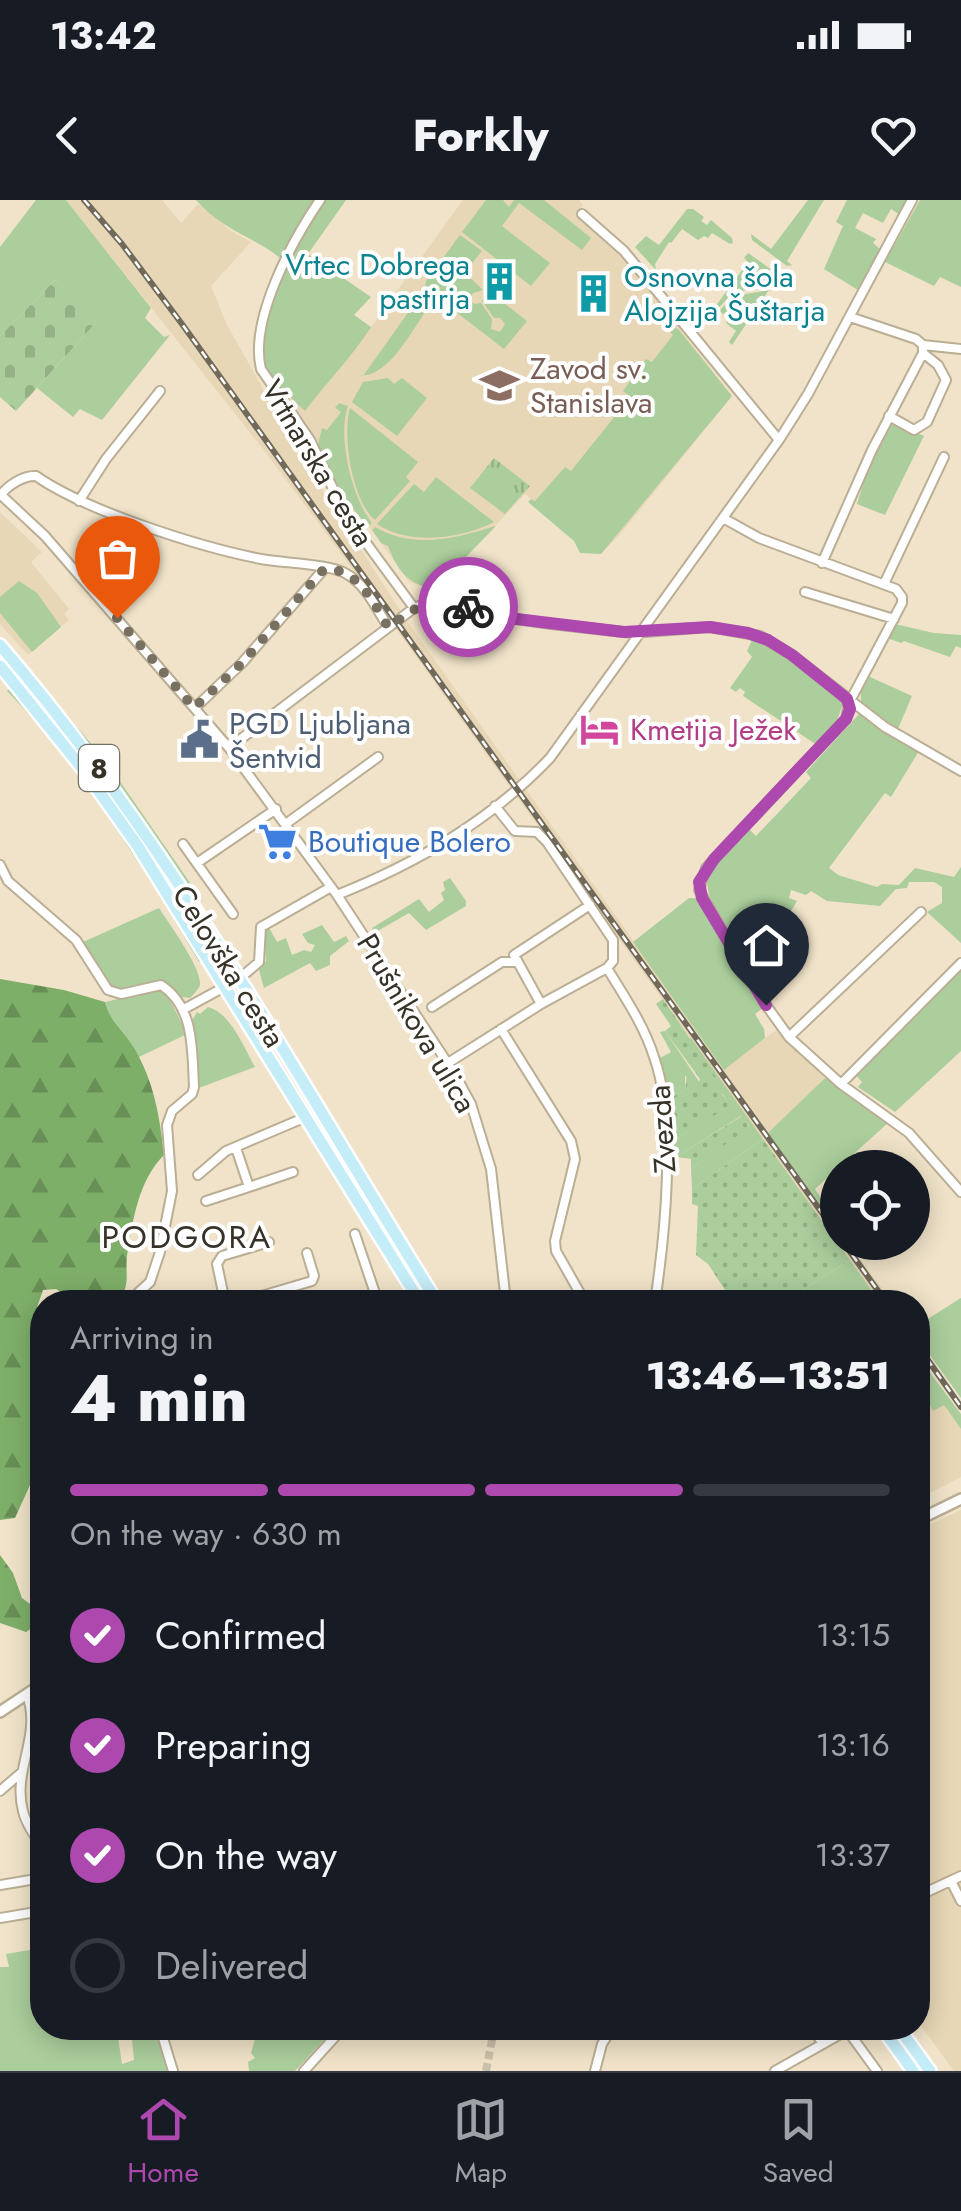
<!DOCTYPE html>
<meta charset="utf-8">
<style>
:root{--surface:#171b24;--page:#20242c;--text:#f1f3f6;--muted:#9ea1a6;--line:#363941;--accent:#ad49ae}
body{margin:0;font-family:Jost,sans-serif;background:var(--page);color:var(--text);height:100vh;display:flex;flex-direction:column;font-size:38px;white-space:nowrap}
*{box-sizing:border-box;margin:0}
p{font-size:32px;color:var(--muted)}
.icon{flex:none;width:55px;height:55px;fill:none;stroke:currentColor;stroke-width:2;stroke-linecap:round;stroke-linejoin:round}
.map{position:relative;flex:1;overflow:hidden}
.sheet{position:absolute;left:30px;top:1090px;width:900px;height:750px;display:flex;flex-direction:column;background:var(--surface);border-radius:40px;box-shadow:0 5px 25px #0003}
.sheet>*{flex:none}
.controls{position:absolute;left:820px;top:950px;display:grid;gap:20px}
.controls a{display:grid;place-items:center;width:110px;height:110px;border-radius:50%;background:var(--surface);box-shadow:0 5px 25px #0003;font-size:50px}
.pin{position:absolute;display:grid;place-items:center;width:85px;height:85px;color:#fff;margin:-102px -42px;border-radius:50% 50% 50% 0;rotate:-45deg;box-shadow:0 0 10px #0007}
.pin .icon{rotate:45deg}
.courier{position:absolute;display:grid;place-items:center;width:100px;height:100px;margin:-50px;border:8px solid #ad49ae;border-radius:50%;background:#fff;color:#222;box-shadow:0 2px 12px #0007}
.head em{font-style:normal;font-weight:800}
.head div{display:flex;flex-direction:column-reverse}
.head{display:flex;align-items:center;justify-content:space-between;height:170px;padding:0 40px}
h1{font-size:65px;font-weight:800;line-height:75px}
.bar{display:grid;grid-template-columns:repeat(4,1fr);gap:15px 10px;align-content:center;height:120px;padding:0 40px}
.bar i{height:12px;border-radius:8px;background:var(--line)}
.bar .active{background:var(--accent)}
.bar p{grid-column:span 4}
ol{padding:0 40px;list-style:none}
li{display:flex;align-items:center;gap:30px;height:110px}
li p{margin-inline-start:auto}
li .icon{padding:10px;border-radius:50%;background:var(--accent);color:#fff;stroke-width:4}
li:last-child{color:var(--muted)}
li i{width:55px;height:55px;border:5px solid var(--line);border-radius:50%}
.status{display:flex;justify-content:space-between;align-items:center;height:70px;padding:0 50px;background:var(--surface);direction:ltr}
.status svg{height:28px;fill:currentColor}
header{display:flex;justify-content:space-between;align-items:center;height:130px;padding:0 40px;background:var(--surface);font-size:45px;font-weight:800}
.dock{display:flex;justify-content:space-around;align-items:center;height:140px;border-top:2px solid var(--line);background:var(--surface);font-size:28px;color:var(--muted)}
.dock a{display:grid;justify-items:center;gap:5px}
.dock .active{color:var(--accent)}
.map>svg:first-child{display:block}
.built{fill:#e7d7b6}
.grass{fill:#abce9c}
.forest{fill:url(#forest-firs)}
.cemetery{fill:url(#cemetery-stones)}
.park{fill:url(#park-tufts)}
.garden{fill:url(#garden-dots)}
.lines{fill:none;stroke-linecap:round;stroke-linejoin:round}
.minor-tunnel{stroke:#cbc0a9;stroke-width:8;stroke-dasharray:8 4;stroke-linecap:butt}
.minor-casing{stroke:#baae95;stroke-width:12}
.tertiary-casing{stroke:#baae95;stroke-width:14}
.primary-casing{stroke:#fff;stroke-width:16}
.minor{stroke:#fff;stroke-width:8}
.tertiary{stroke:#fff;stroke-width:9}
.primary{stroke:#c5edf8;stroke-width:11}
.rail-casing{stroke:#71695a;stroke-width:6}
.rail{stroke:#fff;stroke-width:2.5;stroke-dasharray:8;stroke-linecap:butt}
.done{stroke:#787060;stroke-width:10;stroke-dasharray:0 18}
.route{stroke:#ad49ae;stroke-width:12}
.labels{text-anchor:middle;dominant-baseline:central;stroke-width:8;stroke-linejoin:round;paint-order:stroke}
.shield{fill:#fff;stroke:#737068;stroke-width:2.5}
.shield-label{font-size:28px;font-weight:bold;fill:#373228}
.culture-label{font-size:30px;fill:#0d838f;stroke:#fff;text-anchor:end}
.education-label{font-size:30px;fill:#785e54;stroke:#fff;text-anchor:start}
.street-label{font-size:30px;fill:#373228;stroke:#fff}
.service-label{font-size:30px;fill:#4e5e75;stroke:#fff;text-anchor:start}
.hotel-label{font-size:30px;fill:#b23c85;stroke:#fff;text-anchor:start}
.shop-label{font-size:30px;fill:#366cbe;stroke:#fff;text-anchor:start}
.neighbourhood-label{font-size:32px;letter-spacing:2.5px;fill:#373228;stroke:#fff}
</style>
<div class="status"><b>13:42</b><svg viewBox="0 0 49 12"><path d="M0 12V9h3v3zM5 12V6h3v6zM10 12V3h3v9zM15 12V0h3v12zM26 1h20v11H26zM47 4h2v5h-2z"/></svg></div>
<header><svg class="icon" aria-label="back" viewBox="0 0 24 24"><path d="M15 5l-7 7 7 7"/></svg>Forkly<svg class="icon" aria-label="heart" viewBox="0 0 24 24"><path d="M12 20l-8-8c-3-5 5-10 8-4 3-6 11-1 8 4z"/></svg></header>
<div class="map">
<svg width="961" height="1871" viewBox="0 0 961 1871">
<defs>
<pattern id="forest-firs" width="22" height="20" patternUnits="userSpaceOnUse" patternTransform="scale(2.5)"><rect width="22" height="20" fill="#7eaf69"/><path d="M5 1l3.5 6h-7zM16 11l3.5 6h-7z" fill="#688f56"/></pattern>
<pattern id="cemetery-stones" width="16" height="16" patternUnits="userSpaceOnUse" patternTransform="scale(2.5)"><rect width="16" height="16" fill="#abce9c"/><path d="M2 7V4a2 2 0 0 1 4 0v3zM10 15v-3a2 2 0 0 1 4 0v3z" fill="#94b186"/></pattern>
<pattern id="park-tufts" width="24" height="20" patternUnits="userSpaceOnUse" patternTransform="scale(2.5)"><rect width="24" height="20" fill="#abce9c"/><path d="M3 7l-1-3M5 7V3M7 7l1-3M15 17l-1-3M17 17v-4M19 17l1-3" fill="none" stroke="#94b186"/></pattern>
<pattern id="garden-dots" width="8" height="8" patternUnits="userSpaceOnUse" patternTransform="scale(2.5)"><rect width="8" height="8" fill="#abce9c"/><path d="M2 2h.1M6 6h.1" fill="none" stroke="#94b186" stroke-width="1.8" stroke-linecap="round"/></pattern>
</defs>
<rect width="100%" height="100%" fill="#f0e3c9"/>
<!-- built -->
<path class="built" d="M66 0H162L181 23 198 4 231 31 251 42 211 86 227 125 305 263 407 421 724 869 778 829 825 878 768 933 837 1028 838 1042 848 1043 892 1102H880L366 387 263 249Z
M463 0H579L583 5 575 15 627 61 732 196 622 332 601 354 525 294 435 390 409 382 372 330 349 307 314 241 269 174 300 135 354 115 371 127Z
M0 312 42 352 31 362 69 409 64 414 69 420 28 455 0 424Z
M930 1205H944L961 1229V1277L918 1299V1211Z
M961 1310V1871H954L918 1822V1330Z"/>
<!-- grass -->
<path class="grass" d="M36 0H66L151 108 145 118 164 137 170 135 102 220 80 209 73 217 37 188 99 119 55 80 0 136V47Z
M196 0H317L280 58C254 37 219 28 196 0Z
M324 0H346L308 54 371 97 354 115 371 127C351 158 327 182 305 211 291 197 272 182 265 164 248 123 301 34 324 0Z
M486 0H503L509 7 514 0H544L591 38 582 50 519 3 502 26 550 63 531 86 462 32Z
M808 0H824L787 61 792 65 787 66 752 40 751 34 771 49Z
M847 0H908L900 15 891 9 883 23 863 13 855 28 876 39 873 43 880 49 858 90 824 69 843 26 836 22Z
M920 0H961V87L940 77 934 86 885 62Z
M687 9H693L704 17 701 21 707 25 711 20 732 38 733 43 730 44 712 33 708 38 704 36 698 40 682 29 671 43 669 42 655 64 656 70 635 47 646 36 659 45Z
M460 35 482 51 468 68 455 61 449 65 448 70 455 76 463 71 483 90 473 93 470 99 474 104 481 103 492 119 491 129 500 132 505 124 500 118H494L482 101 487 90 527 121 504 149 425 88 426 81Z
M748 53 772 70 765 86 732 93 702 127H699L690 119 701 126 748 62 744 58Z
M776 73 779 75 732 145 729 142 736 131 726 123 729 118 719 111 733 96 764 91Z
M417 100 428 108C412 130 387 181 357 175L363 176Z
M671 127 678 129 732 196 601 354 580 353 574 341 528 302 531 299 535 301 565 267 571 271 615 216 619 218 634 200 623 191 646 159 652 162 673 135 670 132Z
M388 178 394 184 402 178 427 198 397 236 352 202 363 182Z
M339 203 348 206C337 237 352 298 372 323L368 326C344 301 331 275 318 244L322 228 327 230 341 212 335 208Z
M350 208 418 262 406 277 410 281 375 320C352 301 342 235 350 208Z
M896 224 924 236 885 315 857 304 869 265 887 227Z
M436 277 494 322C460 339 410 346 377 324L414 284 424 292Z
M496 326 461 362 460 370 437 391C407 382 400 375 388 346L381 343 372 330 375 327C414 350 456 338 496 326Z
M19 381 37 393 61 427 32 452 0 413V397Z
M895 424 934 433 961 435V448L956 446 950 457 904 441 901 443 887 438Z
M753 438 787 455 843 503 837 521 817 545 743 496 745 492 740 488 736 492 730 488 752 457 747 451Z
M868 476 912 496 897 531 861 504V491Z
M9 489C39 515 61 548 84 579 127 639 166 700 206 762H199C146 671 80 566 7 491Z
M859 514 919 551 891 597 885 593 829 668 838 675 877 687 882 684 899 685 915 668 954 677 961 667V743L927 712 942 703V687L934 682H909L907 688 896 689 880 706 827 701 811 691 806 695 791 690 789 698 797 701 791 711 742 750C699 680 691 689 749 629L756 636 811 578 806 572Z
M78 528 108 564 202 700 187 688 76 530Z
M450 678 466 701V706L426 730 409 713 374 733 372 728 419 699 429 712 444 700 441 693 445 690 443 682Z
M689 698H696L763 808 755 814 764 829 765 838 724 870 633 742Z
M159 708C169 724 202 768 200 785 199 789 192 796 190 798L181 797C151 762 139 801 109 787L83 742Z
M322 725 334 742 346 736 349 741 330 756V765L316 771 310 763 264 788 259 770 266 761 264 728 268 726 277 742 286 738 292 755 304 750 311 752 315 745 308 743 302 734Z
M961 765V851L895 912 858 887 862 882 854 873Z
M156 790 167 794 187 834 139 857 107 812 105 802Z
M244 804 431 1102 392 1048Z
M208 807C231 813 244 848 255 867L196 889 193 819 197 812 200 814Z
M665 831 700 883 685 876V890L667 900 658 859 671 852 660 832Z
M691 838 763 939 692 989 691 969 749 926 741 916 676 957 672 954 674 940 730 905 688 840Z
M825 878 889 922 815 989 837 1022V1028L768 933Z
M850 1060 874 1094 862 1102H783Z
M961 1098V1198L918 1139V1125Z
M925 1166 961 1214V1229L944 1205 933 1211 930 1205 918 1211V1170Z
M42 1748V1828H120L117 1830 122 1864 134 1860 131 1828H157L170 1871H0V1767H9L6 1754Z
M252 1828H335L295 1871H249L248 1862 255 1858 251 1853 258 1829Z"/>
<!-- forest -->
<path class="forest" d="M0 779 64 790 105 802C109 821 125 832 134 848 154 881 160 918 164 955 138 981 133 1020 127 1056 125 1073 131 1086 118 1101 97 1102 74 1102 56 1089L43 1090 35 1113 42 1120V1282L34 1281 30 1285 15 1318 0 1320Z
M0 1355 13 1373 22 1398 37 1409 39 1423 26 1432 0 1423Z"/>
<!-- cemetery -->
<path class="cemetery" d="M55 80 100 118 16 211 0 197V136Z"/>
<!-- park -->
<path class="park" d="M494 258 530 286 505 314 470 288Z"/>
<!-- garden -->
<path class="garden" d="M663 799 722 886 725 892 722 894 731 905 674 940V914L668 913 667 900 685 890 687 874 699 882 700 879 665 831 671 826 656 804Z
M742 916 749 927 691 969V959L676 957Z
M763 939 850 1060 783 1102H733L708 1064 696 1055 698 1006 692 1004V989Z"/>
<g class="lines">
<!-- minor-tunnel -->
<path class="minor-tunnel" d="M486 1871 493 1835"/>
<defs>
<path id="minor" d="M320 0C292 41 249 120 261 169L310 240 345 314 414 408
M582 14 624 51 779 240
M923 145 961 149
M889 216 914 230 927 222 946 180 938 165 923 153
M0 294 45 336 229 548 337 695 454 873 471 904 491 969 506 1102
M1 295C8 285 24 275 36 276 86 311 200 347 261 359 283 363 328 364 345 373 366 384 376 408 388 427
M79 301 106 259 160 191
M723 318 759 338 896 389 902 397V403L849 503 846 519 706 668 699 690 766 805 789 837 841 884 909 933 961 992
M822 363 872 250 923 153V145L916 139 850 117
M884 384 944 257
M805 392 894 419
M195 508 242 463 324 369
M229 548 414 408 437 399 508 418 551 424 632 433 710 427 760 436 792 455 885 527 961 571
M287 623 378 557
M183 644 233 714
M197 663 276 609
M0 665 8 681 76 740 108 790 121 794 161 785C195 807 192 851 194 887L192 894 172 911 167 925 172 991 160 1052 150 1082 128 1102
M337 695C417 663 490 621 550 558L779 240 808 194 912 0
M607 768C624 796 644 825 654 857 677 921 665 1035 655 1102
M541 804 514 755 590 705
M432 807 502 762H516
M184 809 239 779 259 762 261 727 331 687
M501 829 571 941 575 959 555 1041 556 1051 585 1102
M789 837 921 712
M448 863 541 804 607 768 613 761V740L547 642 537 632 515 631 495 606
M841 884 961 763
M236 948 249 987 293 972
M198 975 226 951 306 917
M206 1001 249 987
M355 1034 378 1102
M225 1102 217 1064 222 1056 269 1042
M241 1102 312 1081 314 1076 307 1053
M38 1290 42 1292
M27 1495C42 1536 12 1570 23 1611 26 1624 35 1636 42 1646
M0 1591 22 1572
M951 1681 961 1701
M0 1685 42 1678
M918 1696 961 1676
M0 1718 42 1711
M160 1828 173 1871
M812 1828 823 1844
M493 1835 494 1828
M304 1871 343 1828
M595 1871 602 1844 612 1828
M775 1871 844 1832 850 1834 877 1871"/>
<path id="tertiary" d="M918 1320 961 1299
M0 1512 42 1484"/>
<path id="primary" d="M0 445C172 645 298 879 437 1102
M0 466 86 573 137 645 420 1102
M882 1828 913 1871
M899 1828 930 1871"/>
</defs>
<!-- minor casing -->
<use href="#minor" class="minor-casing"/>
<!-- tertiary casing -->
<use href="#tertiary" class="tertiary-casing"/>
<!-- primary casing -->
<use href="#primary" class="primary-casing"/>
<!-- minor -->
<use href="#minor" class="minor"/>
<!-- tertiary -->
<use href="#tertiary" class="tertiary"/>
<!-- primary -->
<use href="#primary" class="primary"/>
<defs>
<path id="rail" d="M84 0 122 44 182 124 838 1035
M843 1042 886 1102
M918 1146 961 1207"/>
</defs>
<!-- rail casing -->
<use href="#rail" class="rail-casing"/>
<!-- rail -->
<use href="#rail" class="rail"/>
</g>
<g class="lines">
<!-- done -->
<path class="done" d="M117 418 194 508 242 463 324 369C358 368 373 402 388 427L429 400 468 407"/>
<!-- route -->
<path class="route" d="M468 407 508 418 624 432 710 427 748 433 768 440 792 455 847 499 850 509 846 519 714 659 699 682 702 698 766 805"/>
</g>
<!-- icons -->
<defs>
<symbol id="building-bare" viewBox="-9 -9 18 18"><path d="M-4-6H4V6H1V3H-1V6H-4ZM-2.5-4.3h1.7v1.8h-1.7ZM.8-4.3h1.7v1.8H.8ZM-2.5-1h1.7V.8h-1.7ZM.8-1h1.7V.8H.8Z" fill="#0f9aa8" stroke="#fff" stroke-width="2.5" paint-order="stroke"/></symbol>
<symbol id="school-bare" viewBox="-9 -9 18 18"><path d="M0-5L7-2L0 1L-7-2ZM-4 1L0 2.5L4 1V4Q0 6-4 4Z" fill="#8d6e63" stroke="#fff" stroke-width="2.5" paint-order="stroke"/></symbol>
<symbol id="hotel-bare" viewBox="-9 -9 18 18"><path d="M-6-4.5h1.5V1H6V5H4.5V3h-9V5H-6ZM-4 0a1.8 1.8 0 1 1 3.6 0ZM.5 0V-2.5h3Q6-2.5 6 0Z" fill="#d1479c" stroke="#fff" stroke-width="2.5" paint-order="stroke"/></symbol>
<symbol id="civic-bare" viewBox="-9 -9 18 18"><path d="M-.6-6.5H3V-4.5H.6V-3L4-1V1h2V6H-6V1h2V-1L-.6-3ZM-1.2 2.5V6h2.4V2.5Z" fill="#5c6f8a" stroke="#fff" stroke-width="2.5" paint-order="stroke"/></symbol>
<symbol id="supermarket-bare" viewBox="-9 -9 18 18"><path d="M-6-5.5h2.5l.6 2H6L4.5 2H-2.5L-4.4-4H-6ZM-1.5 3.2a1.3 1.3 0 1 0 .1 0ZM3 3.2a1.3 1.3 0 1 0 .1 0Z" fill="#3f7fe0" stroke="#fff" stroke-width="2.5" paint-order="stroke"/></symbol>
</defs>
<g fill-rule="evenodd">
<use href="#building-bare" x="472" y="54" width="55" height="55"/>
<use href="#building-bare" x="566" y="66" width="55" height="55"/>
<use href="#school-bare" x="472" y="158" width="55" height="55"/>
<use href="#hotel-bare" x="572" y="502" width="55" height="55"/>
<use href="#civic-bare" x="172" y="512" width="55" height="55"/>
<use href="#supermarket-bare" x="250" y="614" width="55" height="55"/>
</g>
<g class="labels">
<!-- shield labels -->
<rect class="shield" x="79" y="545" width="40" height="46" rx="8"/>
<g class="shield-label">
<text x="99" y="568">8</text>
</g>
<!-- culture labels -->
<g class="culture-label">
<text x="470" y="64">Vrtec Dobrega<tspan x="470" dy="34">pastirja</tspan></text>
<text x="624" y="76" text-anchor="start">Osnovna šola<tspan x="624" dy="34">Alojzija Šuštarja</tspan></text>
</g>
<!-- education labels -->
<g class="education-label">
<text x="530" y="168">Zavod sv.<tspan x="530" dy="34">Stanislava</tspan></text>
</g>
<!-- street labels -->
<g class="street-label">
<text transform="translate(318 263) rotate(59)">Vrtnarska cesta</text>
<text transform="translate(229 766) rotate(58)">Celovška cesta</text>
<text transform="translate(417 823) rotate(59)">Prušnikova ulica</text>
<text transform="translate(662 929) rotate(-94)">Zvezda</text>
</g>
<!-- service labels -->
<g class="service-label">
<text x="229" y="523">PGD Ljubljana<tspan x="229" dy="34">Šentvid</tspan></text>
</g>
<!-- hotel labels -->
<g class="hotel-label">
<text x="630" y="529">Kmetija Ježek</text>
</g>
<!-- shop labels -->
<g class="shop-label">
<text x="308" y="641">Boutique Bolero</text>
</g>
<!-- neighbourhood labels -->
<g class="neighbourhood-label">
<text x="187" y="1037">PODGORA</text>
</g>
</g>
</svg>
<div class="controls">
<a><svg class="icon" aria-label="locate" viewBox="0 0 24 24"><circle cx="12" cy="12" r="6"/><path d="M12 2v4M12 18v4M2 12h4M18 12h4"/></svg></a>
</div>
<div class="pin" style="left:117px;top:418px;background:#ea580c"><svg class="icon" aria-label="bag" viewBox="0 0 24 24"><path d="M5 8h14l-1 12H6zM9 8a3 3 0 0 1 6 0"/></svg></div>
<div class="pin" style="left:766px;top:805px;background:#1f2937"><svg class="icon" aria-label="home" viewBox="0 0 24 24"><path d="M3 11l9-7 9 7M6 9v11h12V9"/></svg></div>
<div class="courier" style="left:468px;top:407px"><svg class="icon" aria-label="bike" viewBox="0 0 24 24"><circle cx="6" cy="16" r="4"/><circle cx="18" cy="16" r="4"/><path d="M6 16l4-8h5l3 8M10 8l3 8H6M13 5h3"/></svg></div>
<section class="sheet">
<div class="head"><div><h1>4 min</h1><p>Arriving in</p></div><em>13:46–13:51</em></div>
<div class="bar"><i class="active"></i><i class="active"></i><i class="active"></i><i></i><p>On the way · 630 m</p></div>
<ol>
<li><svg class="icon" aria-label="check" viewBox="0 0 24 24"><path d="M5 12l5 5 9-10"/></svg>Confirmed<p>13:15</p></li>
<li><svg class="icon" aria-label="check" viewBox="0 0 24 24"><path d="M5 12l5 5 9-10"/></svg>Preparing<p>13:16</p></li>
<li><svg class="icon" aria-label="check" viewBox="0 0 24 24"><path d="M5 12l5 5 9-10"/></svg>On the way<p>13:37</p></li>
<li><i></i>Delivered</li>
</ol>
</section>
</div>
<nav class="dock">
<a class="active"><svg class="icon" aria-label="home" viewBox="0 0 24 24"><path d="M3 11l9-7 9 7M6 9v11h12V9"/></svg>Home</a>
<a><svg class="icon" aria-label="map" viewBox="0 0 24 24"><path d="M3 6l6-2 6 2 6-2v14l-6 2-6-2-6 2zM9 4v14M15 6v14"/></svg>Map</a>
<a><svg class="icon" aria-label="saved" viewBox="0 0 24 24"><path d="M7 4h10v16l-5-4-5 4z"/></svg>Saved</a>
</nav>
